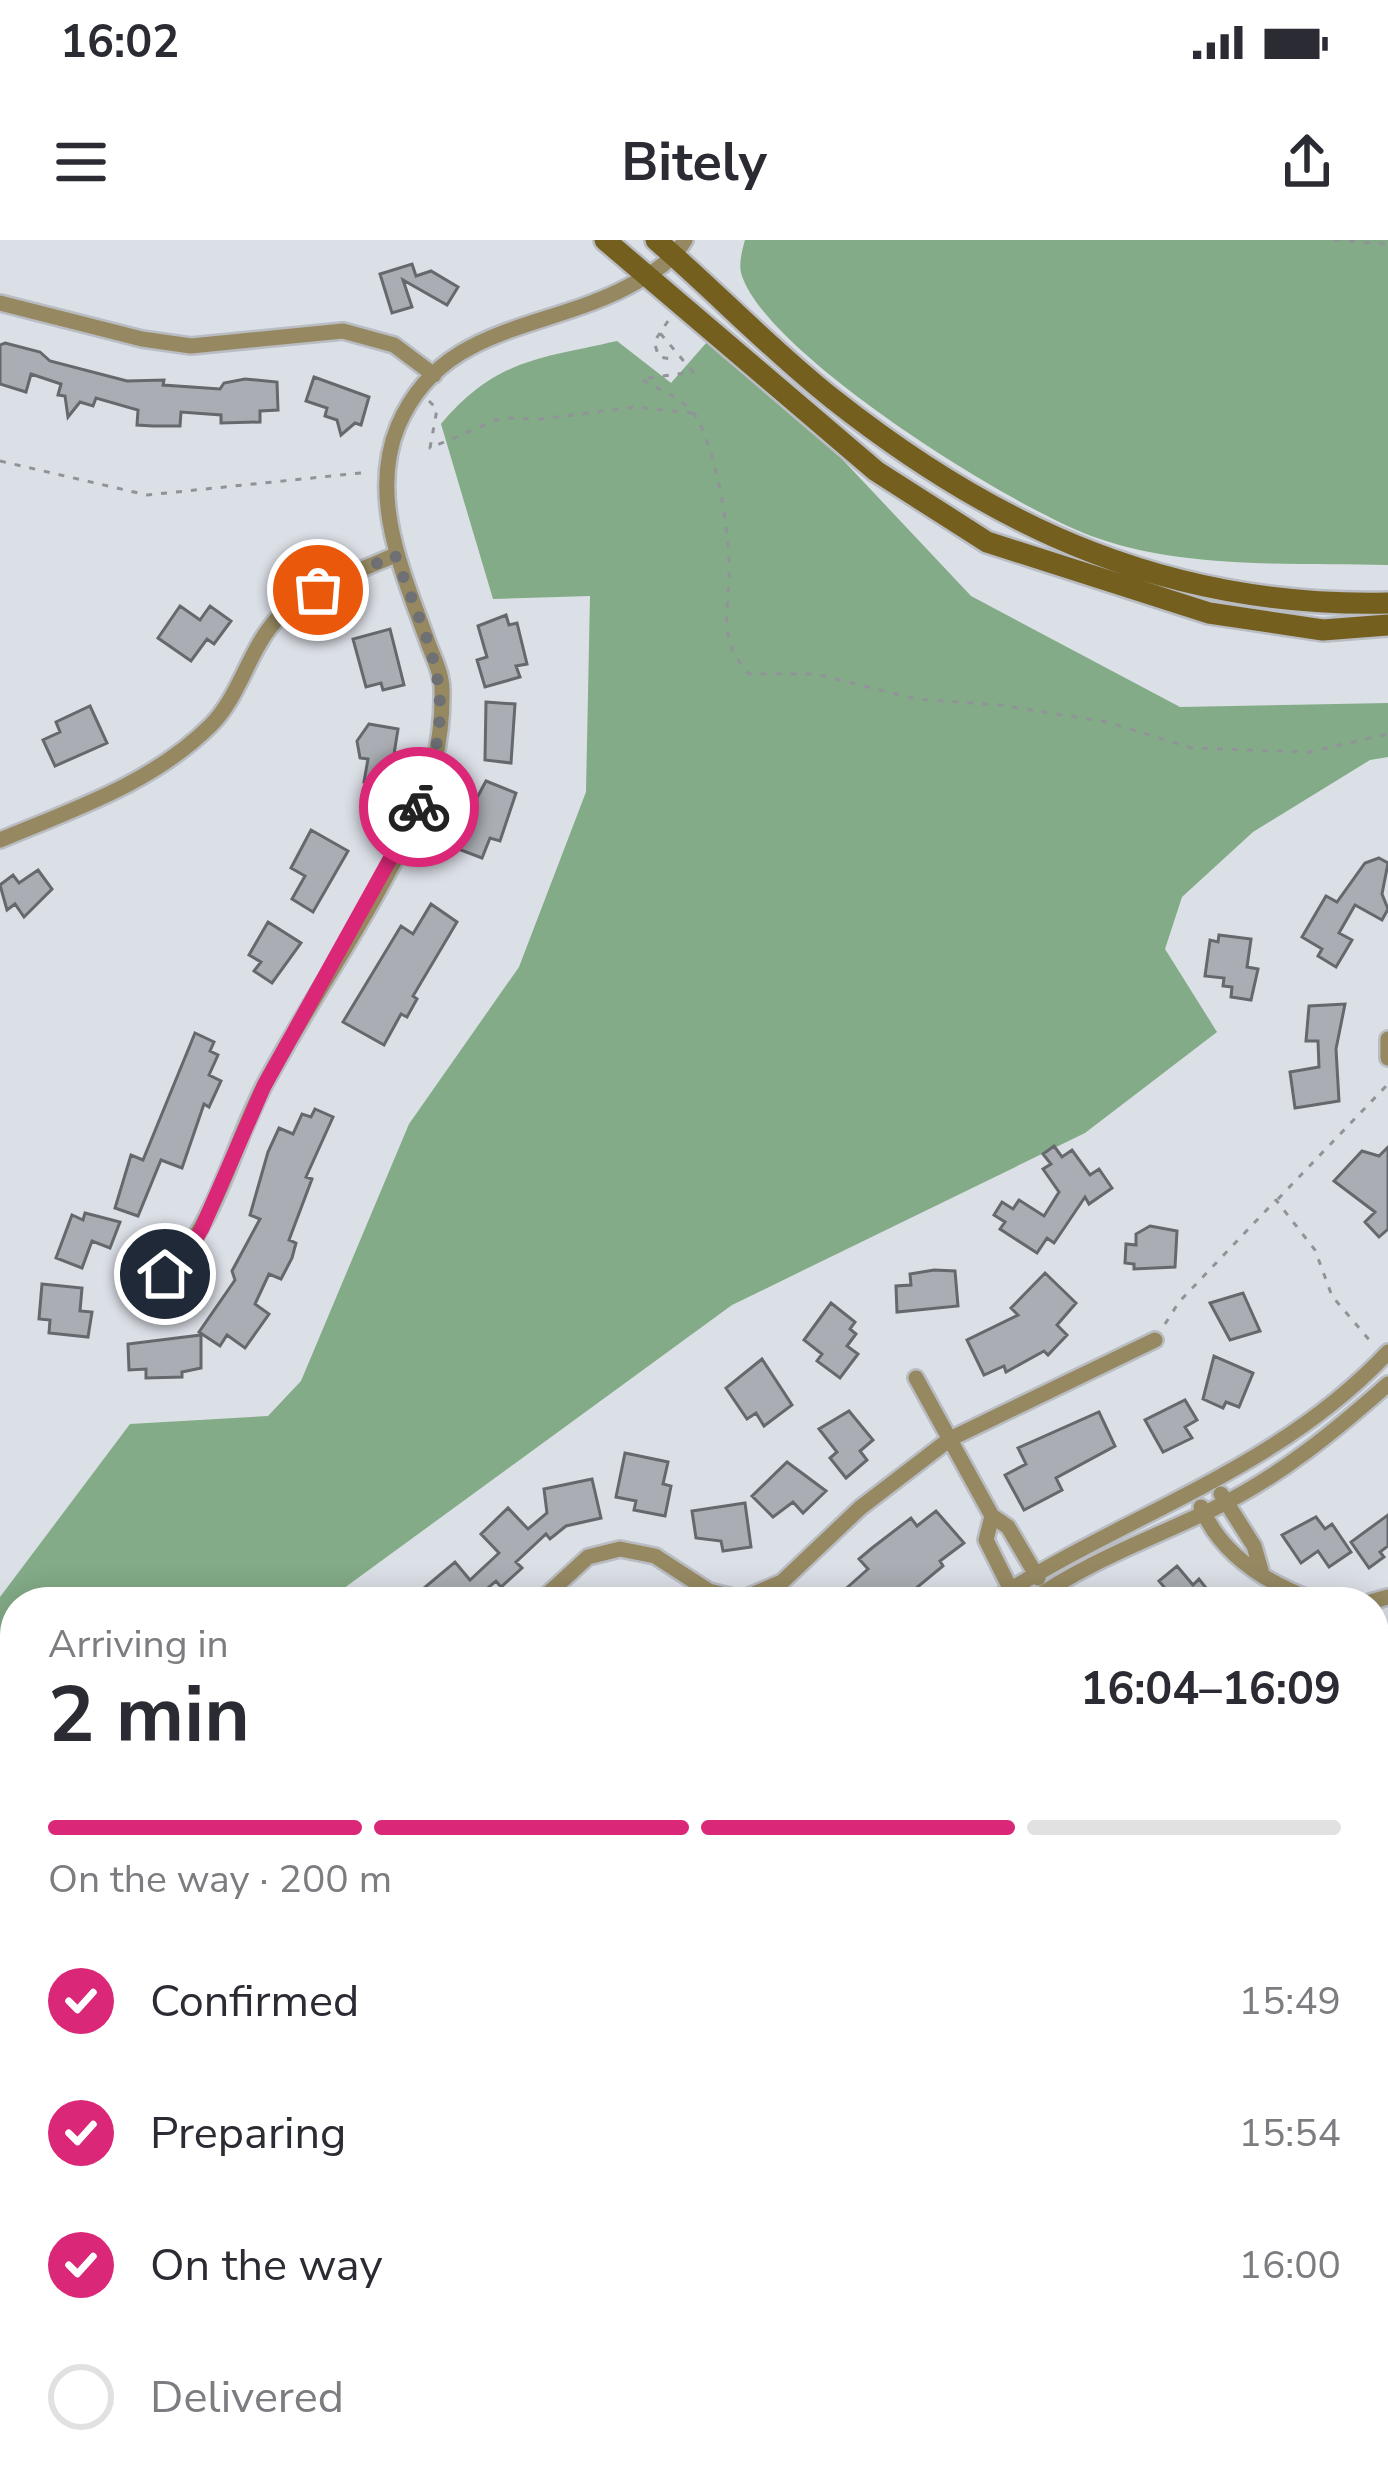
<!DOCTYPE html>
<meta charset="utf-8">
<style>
:root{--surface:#fff;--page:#f7f7f7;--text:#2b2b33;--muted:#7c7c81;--line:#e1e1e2;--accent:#db2777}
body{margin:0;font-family:"Nunito Sans",sans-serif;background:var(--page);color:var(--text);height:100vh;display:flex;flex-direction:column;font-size:45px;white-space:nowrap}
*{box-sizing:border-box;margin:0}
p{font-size:39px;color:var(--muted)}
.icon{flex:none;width:66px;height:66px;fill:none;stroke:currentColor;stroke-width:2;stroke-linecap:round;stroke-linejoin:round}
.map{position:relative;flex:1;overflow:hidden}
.details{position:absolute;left:0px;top:1347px;width:1389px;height:903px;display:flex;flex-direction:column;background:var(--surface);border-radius:48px 48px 0 0;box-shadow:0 6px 30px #0003}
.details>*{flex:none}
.pin{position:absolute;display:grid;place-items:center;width:102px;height:102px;color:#fff;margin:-51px;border:6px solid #fff;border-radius:50%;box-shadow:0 3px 12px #0007}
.courier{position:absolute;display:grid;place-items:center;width:120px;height:120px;margin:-60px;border:9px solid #db2777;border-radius:50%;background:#fff;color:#222;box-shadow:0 3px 15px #0007}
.head em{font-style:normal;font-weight:700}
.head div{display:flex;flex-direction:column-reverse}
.head{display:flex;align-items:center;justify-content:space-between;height:204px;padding:0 48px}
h1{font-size:78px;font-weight:700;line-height:90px}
.bar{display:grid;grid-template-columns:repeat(4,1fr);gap:18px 12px;align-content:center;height:144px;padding:0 48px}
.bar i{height:15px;border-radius:9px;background:var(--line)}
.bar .selected{background:var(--accent)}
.bar p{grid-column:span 4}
ol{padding:0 48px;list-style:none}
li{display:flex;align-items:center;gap:36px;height:132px}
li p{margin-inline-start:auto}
li .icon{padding:12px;border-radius:50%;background:var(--accent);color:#fff;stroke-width:4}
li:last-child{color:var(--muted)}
li i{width:66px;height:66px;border:6px solid var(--line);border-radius:50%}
.status{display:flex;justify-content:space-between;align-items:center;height:84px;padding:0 60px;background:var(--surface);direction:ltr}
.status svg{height:33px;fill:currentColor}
header{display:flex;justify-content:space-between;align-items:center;height:156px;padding:0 48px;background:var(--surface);font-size:54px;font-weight:700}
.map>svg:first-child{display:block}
.forest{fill:#83ab87}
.building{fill:#aaaeb4;stroke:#65696e;stroke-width:3}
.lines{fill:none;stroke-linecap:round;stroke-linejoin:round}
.street-casing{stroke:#b9bdc3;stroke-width:20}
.secondary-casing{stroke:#b9bdc3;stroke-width:26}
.path{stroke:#909398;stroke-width:3;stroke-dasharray:6 9;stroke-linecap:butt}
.street{stroke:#968962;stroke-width:15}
.secondary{stroke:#745f1e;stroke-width:21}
.done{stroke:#6e7074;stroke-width:12;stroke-dasharray:0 21.6}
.route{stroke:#db2777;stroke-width:15}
</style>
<div class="status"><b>16:02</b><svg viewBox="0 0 49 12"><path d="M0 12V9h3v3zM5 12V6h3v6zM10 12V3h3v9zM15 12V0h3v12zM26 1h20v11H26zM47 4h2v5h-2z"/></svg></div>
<header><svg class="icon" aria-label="menu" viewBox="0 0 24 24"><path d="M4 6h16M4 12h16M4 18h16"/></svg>Bitely<svg class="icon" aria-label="share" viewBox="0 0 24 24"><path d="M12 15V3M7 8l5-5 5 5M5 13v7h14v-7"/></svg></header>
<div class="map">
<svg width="1388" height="2249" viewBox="0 0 1388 2249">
<rect width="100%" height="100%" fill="#dbdfe6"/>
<!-- forest -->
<path class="forest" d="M745 0H1388V325C1295 323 1186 329 1097 298 1015 270 769 116 742 36 738 25 742 11 745 0Z
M617 101 671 143 707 102 842 219 971 356 1180 467 1388 463V517L1370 520 1253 592 1182 657 1165 709 1217 792 1085 893 732 1065 325 1362H15V1740L7 1777 0 1780V1357L130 1184 268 1176 301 1141 409 884 519 727 586 552 590 356 493 359 441 184C496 119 538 119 617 101Z"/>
<!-- building -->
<path class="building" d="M412 24 416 36 431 31 458 47 447 65 403 40 412 67 392 73 380 34Z
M5 103 40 112 50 121 127 141 164 140 163 145 220 149 224 143 245 139 277 142 278 170 260 171V182L221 183V175L181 172 180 186H153L137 185 138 170 96 158 93 166 80 162 68 177 65 156 58 155 61 144 31 134 26 152 0 144V105Z
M314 137 369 157 361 185 355 183 341 195 337 180 325 176 327 168 306 161Z
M180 366 200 380 210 366 231 381 214 404 207 399 191 421 158 398Z
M506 375 509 385 517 383 527 424 516 426 520 437 485 447 477 420 487 417 478 386Z
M390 389 404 445 383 450 381 443 366 447 353 399Z
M486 462 515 464 511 523 485 520Z
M90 466 107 503 55 526 43 500 60 492 56 482Z
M369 484 398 489 389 546 364 542 368 519 360 518 357 501Z
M486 541 516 553 500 601 490 598 482 618 458 609 462 599 456 597Z
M311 590 348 611 313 672 292 659 305 636 291 628Z
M1379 618 1388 623 1382 654 1388 669 1382 680 1355 665 1339 693 1352 700 1336 727 1318 716 1322 709 1302 697 1326 656 1337 662 1365 623Z
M38 630 52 649 24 677 15 664 7 670 0 645 13 635 19 643Z
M431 664 457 682 413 756 417 759 407 777 401 774 384 805 343 782 401 686 413 694Z
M268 682 301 703 272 743 254 731 261 722 249 715Z
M1219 695 1251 699 1247 727 1258 729 1251 760 1231 757 1232 747 1223 746 1224 738 1205 736 1210 700 1218 702Z
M1345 764 1336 809 1339 861 1295 868 1290 832 1319 827 1318 801H1306L1309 766Z
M195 793 214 802 210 811 218 815 209 835 221 841 209 867 204 864 182 928 161 920 138 976 115 968 131 915 143 920Z
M315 869 333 877 306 937 312 939 289 1000 296 1003 292 1018 281 1039 269 1034 255 1064 269 1074 245 1108 227 1095 220 1106 199 1092 235 1040 232 1031 260 979 250 975 268 912 279 888 293 894 302 874 311 877Z
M1054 906 1062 917 1072 910 1090 935 1099 929 1112 948 1089 964 1085 957 1054 1003 1047 998 1037 1013 1000 989 1005 982 994 975 1002 962 1013 969 1019 960 1044 976 1059 952 1043 929 1051 924 1043 914Z
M1388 907V989L1379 997 1365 982 1375 972 1334 941 1362 911 1379 916Z
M85 973 120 982 110 1008 92 1001 82 1028 56 1018 72 975 83 980Z
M1150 986 1177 991 1175 1027 1134 1029V1024L1125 1023 1126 1004 1136 1005V994Z
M934 1030 955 1031 958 1066 897 1072 896 1046 911 1045 910 1034Z
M1045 1033 1076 1063 1057 1085 1067 1095 1048 1115 1044 1111 1006 1132 1004 1126 984 1135 967 1100 1018 1075 1011 1068Z
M42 1044 82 1048 80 1071 92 1072 88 1097 49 1093 50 1080 39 1079Z
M1243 1053 1260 1091 1230 1100 1210 1063Z
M831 1063 855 1082 850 1089 856 1094 847 1106 858 1114 840 1138 817 1121 822 1114 804 1100Z
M201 1095V1128L182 1132V1137L146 1138V1129L129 1130 128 1104Z
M1214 1116 1253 1133 1239 1167 1226 1162 1223 1168 1203 1159Z
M762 1119 792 1165 764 1186 756 1173 747 1179 726 1148Z
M1185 1160 1197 1180 1185 1187 1192 1198 1163 1212 1145 1180Z
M849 1171 873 1200 860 1211 867 1220 846 1238 830 1218 837 1212 819 1189Z
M1099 1172 1115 1206 1056 1238 1062 1250 1024 1270 1005 1235 1026 1224 1018 1208Z
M625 1213 668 1222 663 1244 671 1246 665 1276 634 1270 636 1261 616 1257Z
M787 1222 826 1251 803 1273 793 1262 773 1277 752 1256Z
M592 1239 601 1278 566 1286 550 1299 546 1294 516 1322 522 1328 501 1347 496 1341 471 1362H434L424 1348 455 1322 470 1340 499 1313 481 1294 508 1268 528 1289 547 1273 544 1249Z
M745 1263 751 1307 723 1311 721 1301 696 1298 692 1271Z
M936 1271 964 1303 940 1321 943 1326 903 1359 831 1362 868 1329 859 1319 872 1308 911 1278 917 1286Z
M1388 1275V1306L1380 1312 1384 1317 1369 1328 1351 1302Z
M1316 1277 1325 1289 1332 1284 1351 1312 1329 1327 1318 1311 1301 1323 1282 1295Z
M1177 1326 1193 1345 1199 1339 1217 1362H1161L1170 1354 1159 1341Z
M18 2235H52L55 2246 87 2235H177L184 2249H22Z"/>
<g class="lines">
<defs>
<path id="street" d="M0 63 142 99 191 106 343 91 394 105 434 135
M0 600C74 569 153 543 211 485 241 455 250 405 280 376 310 346 358 332 395 315
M1388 799V818
M165 1033C216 988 233 903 266 842 313 755 373 671 414 581 433 540 443 494 442 449 442 432 431 413 426 397 402 331 369 256 398 186 443 80 552 92 638 41 657 30 673 20 685 0
M916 1138 992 1276 1008 1287 1038 1338
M1221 1254 1254 1306 1261 1330
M1201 1267C1222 1317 1270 1345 1319 1362
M992 1276 986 1300 1017 1362
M539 1362 588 1317 620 1309 655 1316 709 1351 742 1359 782 1342 860 1268 950 1199 1155 1100
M991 1362C1123 1275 1277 1231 1388 1112
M1030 1362C1086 1322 1151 1299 1213 1269 1279 1237 1334 1192 1388 1144
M1370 1362 1388 1357
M1374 1850 1388 1833
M0 1985 15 2041
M0 2083 15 2077
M718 2235 720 2249
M559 2249 576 2235
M1235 2249 1236 2235"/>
<path id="secondary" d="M605 0 876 231 987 302 1209 373 1323 390 1388 385
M656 0C716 52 771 110 833 159 1000 291 1173 368 1388 363"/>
</defs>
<!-- street casing -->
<use href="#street" class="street-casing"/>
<!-- secondary casing -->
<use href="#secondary" class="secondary-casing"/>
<!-- path -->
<path class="path" d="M1334 0 1388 4
M668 81 660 93 693 132 641 139C656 148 685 160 695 175 717 210 731 298 729 339 728 380 718 399 749 434H816L916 459 1000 465 1107 482 1192 508 1309 512 1388 494
M660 93 654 102 659 117 677 120
M429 161 437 169 430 208 501 178 542 179 635 167 692 173
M0 221 147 255 370 232
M1278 959 1388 844
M1165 1084 1179 1062 1276 960 1315 1010 1332 1056 1371 1102"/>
<!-- street -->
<use href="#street" class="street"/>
<!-- secondary -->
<use href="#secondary" class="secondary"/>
</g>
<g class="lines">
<!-- done -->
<path class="done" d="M318 350 395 315C435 422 460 453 419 567"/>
<!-- route -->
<path class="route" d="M165 1034 187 1014 202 988 264 846 419 567"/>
</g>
</svg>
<div class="pin" style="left:318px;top:350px;background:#ea580c"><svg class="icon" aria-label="bag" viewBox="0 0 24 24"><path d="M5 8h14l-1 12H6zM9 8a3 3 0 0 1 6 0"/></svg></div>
<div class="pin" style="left:165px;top:1034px;background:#1f2937"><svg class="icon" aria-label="home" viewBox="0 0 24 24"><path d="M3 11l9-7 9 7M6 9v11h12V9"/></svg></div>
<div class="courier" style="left:419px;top:567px"><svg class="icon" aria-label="bike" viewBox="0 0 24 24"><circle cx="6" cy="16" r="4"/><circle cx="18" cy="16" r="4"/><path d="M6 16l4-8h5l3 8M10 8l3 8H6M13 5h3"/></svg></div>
<section class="details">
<div class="head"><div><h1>2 min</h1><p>Arriving in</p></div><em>16:04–16:09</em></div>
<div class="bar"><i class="selected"></i><i class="selected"></i><i class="selected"></i><i></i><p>On the way · 200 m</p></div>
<ol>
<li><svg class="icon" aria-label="check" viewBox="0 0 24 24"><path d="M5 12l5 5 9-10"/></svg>Confirmed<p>15:49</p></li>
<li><svg class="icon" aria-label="check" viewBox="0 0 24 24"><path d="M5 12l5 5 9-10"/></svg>Preparing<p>15:54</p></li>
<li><svg class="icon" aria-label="check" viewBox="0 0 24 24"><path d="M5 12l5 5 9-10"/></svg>On the way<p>16:00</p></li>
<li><i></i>Delivered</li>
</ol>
</section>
</div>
